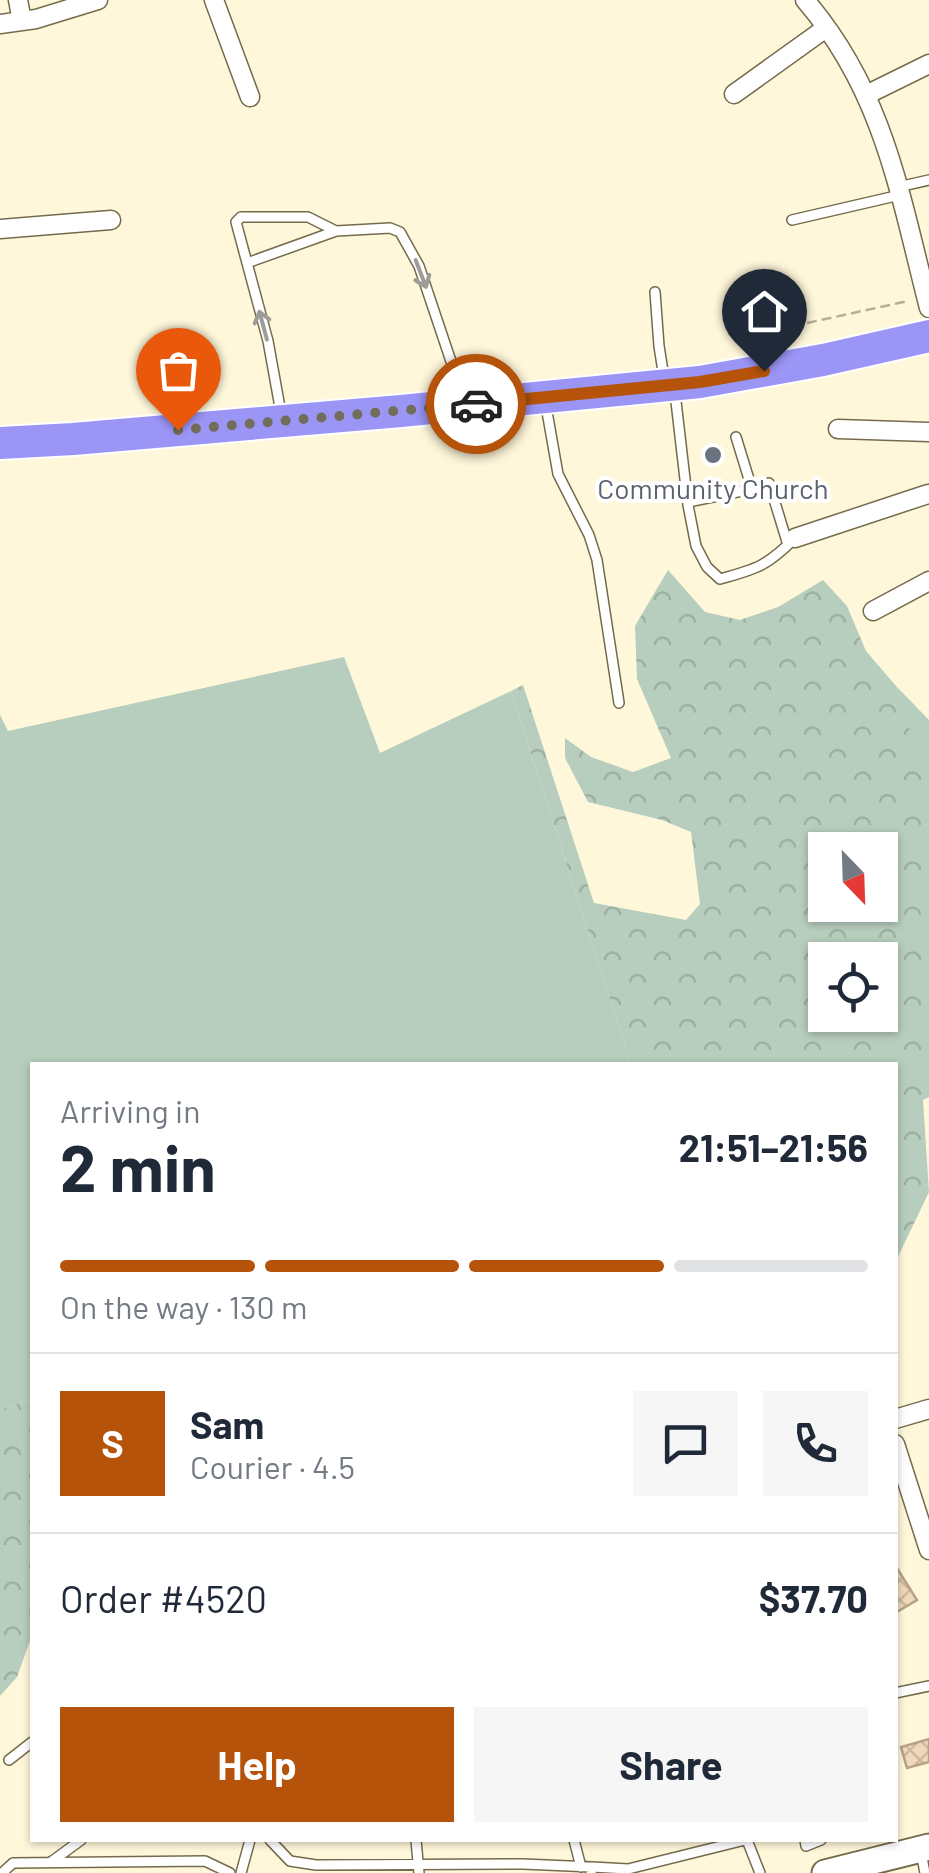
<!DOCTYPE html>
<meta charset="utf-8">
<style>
:root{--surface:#fff;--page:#f6f6f7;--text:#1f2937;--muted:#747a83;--line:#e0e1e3;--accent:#b45309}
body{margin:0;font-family:Barlow,sans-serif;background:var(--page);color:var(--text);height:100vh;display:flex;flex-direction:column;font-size:38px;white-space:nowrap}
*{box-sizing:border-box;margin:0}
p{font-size:32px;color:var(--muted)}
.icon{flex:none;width:55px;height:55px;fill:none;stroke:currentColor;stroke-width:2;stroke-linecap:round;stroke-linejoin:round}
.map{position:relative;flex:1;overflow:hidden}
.drawer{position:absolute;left:30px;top:1062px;width:868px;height:780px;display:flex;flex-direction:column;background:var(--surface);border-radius:0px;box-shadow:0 2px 8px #0004}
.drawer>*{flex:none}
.needle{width:65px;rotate:157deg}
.controls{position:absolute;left:808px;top:832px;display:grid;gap:20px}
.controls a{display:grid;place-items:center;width:90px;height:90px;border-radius:0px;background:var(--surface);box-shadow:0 2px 8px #0004;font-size:50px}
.pin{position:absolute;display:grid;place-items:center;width:85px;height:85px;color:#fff;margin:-102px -42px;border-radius:50% 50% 50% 0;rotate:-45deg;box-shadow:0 0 10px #0007}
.pin .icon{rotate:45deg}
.courier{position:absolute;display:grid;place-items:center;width:100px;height:100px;margin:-50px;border:8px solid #b45309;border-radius:50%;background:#fff;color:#222;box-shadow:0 2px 12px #0007}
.summary em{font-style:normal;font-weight:700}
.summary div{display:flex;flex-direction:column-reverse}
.summary{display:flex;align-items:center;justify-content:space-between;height:170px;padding:0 30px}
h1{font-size:65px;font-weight:700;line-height:75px}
.bar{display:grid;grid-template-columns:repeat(4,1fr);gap:15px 10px;align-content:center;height:120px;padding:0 30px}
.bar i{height:12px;border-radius:8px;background:var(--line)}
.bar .current{background:var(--accent)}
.bar p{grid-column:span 4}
.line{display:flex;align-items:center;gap:25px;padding:0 30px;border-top:2px solid var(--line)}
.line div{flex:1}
.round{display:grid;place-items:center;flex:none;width:105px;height:105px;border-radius:0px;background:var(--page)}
.button{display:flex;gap:20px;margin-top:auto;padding:20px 30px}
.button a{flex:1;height:115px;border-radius:0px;background:var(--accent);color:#fff;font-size:40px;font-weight:700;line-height:115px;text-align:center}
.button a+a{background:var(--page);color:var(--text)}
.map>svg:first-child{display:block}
.green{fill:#b7cdbd}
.forest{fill:url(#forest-crowns);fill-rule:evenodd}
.building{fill:url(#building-cross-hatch);stroke:#b8a286;stroke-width:2.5}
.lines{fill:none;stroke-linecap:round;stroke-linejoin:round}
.lane-casing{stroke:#756b4c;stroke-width:12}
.street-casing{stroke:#756b4c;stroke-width:21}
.secondary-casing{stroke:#756b4c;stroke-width:29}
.highway-casing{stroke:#fff;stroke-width:36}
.path{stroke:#b5af97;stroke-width:2.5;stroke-dasharray:10 5;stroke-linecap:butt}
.lane{stroke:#fff;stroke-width:9}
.street{stroke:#fff;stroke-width:18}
.secondary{stroke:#fff;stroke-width:25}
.highway{stroke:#9b95f6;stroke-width:32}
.oneway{stroke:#9d9c96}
.done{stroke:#726d5a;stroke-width:10;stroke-dasharray:0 18}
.route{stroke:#b45309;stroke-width:12}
.worship-dot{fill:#6b7280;stroke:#fff;stroke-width:4}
.labels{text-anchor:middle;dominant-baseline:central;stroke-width:8;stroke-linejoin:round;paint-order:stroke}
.worship-label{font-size:28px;fill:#5b616d;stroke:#fff}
</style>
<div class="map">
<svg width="929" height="1873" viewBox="0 0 929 1873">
<defs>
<pattern id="forest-crowns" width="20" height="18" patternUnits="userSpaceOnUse" patternTransform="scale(2.5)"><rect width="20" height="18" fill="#b7cdbd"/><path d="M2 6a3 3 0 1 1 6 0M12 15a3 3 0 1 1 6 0" fill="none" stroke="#9db0a2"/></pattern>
<pattern id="building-cross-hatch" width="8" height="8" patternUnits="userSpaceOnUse" patternTransform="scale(2.5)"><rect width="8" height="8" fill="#f0d8ba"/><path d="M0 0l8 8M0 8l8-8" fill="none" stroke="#ceb99f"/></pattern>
</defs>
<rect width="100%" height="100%" fill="#fff7da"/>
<!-- green -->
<path class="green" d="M344 657 380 753 511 691 631 1065H32V1399L0 1410V715L8 731Z
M896 686 929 720V790L924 779Z"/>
<!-- forest -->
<path class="forest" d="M668 570 705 612 740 620 778 607 823 580 847 606 866 651 896 686 929 790V1097L923 1100 929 1192 895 1263V1065H631L511 691 523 685 594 903 686 920 700 904 691 832 662 820 588 802 565 758V738L591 757 633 772 671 758 637 679 635 626ZM825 850H880V905H825ZM825 960H880V1015H825Z
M32 1399V1635L17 1677 0 1696V1410Z"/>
<!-- building -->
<path class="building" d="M895 1565 917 1600 895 1613Z
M929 1739V1762L907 1768 901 1747Z"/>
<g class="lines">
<defs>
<path id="lane" d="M898 187 929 180
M792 220 900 195
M247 263 336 231
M655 292 659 346 664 378
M675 393 688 505 696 546 707 567 720 579C757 569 767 566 795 538
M546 406 558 474 589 535 597 560 619 703
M281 413 268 341 236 222 241 217H308L336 231 390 228 400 232 419 266 463 397
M736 437 752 489 769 483 788 545
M688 502 752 489
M895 1693 929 1686
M9 1760 32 1742
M270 1840 290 1861 316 1865 523 1864 592 1867 591 1873
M416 1840 419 1873
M574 1840 581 1867
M747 1840 760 1873
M805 1840 806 1846 821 1840
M921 1852 925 1873
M51 1862 81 1840
M592 1867 628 1869 745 1840
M2 1873 13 1863 205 1861 230 1873
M241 1873 250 1840"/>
<path id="street" d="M18 0 22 21
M214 0 250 97
M805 0C884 92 900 195 929 308
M0 24 36 19 98 0
M734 94 826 28
M866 95 929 64
M0 229 111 220
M838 429 929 432
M795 538 928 494
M873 611 929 581
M895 1419 929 1409
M895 1444 929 1550"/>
<path id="secondary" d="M825 1873 929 1847"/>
<path id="highway" d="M0 443 73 439 401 411 700 382 823 360 929 336"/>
</defs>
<!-- lane casing -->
<use href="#lane" class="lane-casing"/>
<!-- street casing -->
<use href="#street" class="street-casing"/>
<!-- secondary casing -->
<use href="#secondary" class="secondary-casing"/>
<!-- highway casing -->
<use href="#highway" class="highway-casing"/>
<!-- path -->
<path class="path" d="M807 323 908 301"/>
<!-- lane -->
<use href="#lane" class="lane"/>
<!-- street -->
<use href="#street" class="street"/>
<!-- secondary -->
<use href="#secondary" class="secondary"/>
<!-- highway -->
<use href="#highway" class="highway"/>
</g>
<!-- one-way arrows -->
<defs><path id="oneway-shaft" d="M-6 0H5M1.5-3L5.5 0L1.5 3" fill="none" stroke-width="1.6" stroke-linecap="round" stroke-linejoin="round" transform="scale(2.5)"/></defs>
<g class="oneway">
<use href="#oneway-shaft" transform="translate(421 274) rotate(69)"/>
<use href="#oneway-shaft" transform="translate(263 325) rotate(-105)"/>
</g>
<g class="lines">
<!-- done -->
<path class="done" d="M178 430 476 404"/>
<!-- route -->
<path class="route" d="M476 404 700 382 764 371"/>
</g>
<!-- markers -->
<circle class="worship-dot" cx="713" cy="455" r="10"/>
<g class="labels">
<!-- worship labels -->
<g class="worship-label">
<text x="713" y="488">Community Church</text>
</g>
</g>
</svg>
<div class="controls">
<a><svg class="needle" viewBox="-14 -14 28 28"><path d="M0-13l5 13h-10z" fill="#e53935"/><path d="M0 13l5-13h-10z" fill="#747a83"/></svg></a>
<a><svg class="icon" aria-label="locate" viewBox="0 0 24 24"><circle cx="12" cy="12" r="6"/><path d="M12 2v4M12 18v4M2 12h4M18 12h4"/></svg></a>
</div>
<div class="pin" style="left:178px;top:430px;background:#ea580c"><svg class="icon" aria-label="bag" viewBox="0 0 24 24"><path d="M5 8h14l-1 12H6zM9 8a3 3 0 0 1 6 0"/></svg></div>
<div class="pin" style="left:764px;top:371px;background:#1f2937"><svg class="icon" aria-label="home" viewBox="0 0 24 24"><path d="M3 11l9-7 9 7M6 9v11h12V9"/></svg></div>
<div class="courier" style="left:476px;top:404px"><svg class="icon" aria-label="car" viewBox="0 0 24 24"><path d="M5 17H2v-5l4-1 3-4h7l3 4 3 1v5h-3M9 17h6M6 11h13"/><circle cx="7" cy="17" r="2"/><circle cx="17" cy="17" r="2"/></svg></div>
<section class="drawer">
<div class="summary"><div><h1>2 min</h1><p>Arriving in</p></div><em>21:51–21:56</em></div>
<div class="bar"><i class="current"></i><i class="current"></i><i class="current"></i><i></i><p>On the way · 130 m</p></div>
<div class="line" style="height:180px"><b class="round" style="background:var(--accent);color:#fff">S</b><div><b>Sam</b><p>Courier · 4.5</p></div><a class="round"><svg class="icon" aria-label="chat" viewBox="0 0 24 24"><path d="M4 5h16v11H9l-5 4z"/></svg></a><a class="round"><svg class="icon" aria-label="phone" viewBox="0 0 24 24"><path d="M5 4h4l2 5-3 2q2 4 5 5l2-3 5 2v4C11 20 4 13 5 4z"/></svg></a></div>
<div class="line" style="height:130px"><div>Order #4520</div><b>$37.70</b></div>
<div class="button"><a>Help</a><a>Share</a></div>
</section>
</div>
